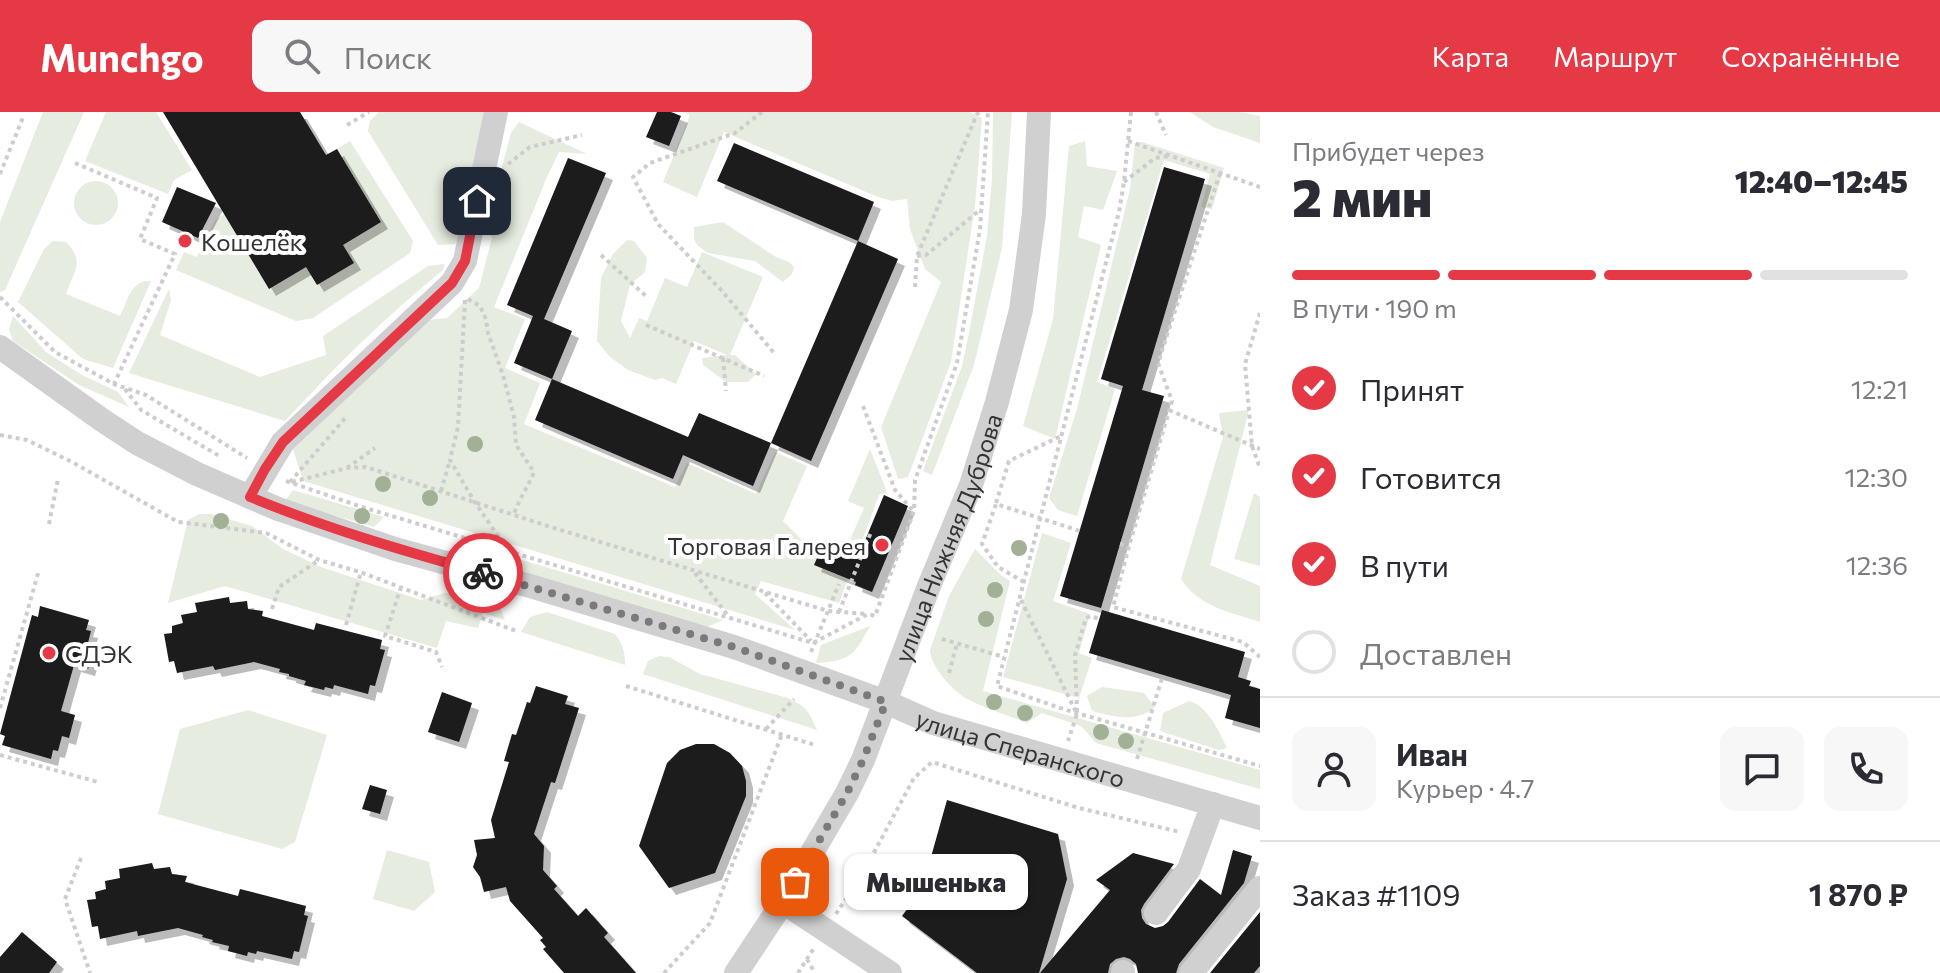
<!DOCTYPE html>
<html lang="ru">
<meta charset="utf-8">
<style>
:root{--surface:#fff;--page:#f7f7f7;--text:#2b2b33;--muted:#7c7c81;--line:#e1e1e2;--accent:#e63946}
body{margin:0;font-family:Commissioner,sans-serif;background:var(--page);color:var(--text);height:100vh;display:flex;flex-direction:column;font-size:30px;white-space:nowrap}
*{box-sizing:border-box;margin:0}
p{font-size:26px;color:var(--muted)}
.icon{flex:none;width:44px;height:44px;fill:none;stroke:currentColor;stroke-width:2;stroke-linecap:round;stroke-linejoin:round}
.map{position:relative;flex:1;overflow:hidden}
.side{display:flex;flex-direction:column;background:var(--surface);width:680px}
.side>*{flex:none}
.pin{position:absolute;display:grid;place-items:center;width:68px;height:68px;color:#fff;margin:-34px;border-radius:16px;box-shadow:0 4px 12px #0006}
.courier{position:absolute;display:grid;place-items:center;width:80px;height:80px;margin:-40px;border:6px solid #e63946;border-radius:50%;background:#fff;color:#222;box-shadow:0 2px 10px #0007}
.bubble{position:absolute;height:56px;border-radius:16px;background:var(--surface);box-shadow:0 2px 6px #0004;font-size:26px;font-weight:800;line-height:56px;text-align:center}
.headline em{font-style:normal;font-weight:800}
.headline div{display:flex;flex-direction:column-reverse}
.headline{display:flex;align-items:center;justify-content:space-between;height:136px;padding:0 32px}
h1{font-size:52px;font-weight:800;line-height:60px}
.bar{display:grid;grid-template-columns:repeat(4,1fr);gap:12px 8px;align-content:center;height:96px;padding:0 32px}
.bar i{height:10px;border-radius:6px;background:var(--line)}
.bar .on{background:var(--accent)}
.bar p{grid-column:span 4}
.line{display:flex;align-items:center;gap:20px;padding:0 32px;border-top:2px solid var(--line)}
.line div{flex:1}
.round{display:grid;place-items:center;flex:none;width:84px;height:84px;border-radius:16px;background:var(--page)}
ol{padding:0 32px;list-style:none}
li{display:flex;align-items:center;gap:24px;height:88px}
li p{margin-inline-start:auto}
li .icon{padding:8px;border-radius:50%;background:var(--accent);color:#fff;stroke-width:4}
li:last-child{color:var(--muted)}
li i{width:44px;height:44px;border:4px solid var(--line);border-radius:50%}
header{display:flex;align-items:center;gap:48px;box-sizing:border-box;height:112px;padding:0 40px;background:var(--accent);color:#fff}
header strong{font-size:38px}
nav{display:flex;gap:44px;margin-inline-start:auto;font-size:28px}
.search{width:560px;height:72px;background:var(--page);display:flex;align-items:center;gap:20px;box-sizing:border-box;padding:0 28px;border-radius:16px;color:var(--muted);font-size:30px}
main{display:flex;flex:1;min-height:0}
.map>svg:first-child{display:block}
.green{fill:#e6ecdf}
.building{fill:#1a1a1a;filter:url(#shadow)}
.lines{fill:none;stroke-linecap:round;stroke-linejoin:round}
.path{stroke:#cdcdcd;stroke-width:4;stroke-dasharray:4 4;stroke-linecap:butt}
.minor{stroke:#d0d0d0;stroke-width:24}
.tree{fill:#a2b095}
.done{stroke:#7a7a7a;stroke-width:8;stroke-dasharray:0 14.4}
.route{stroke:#e63946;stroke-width:10}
.poi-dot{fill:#e63946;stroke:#fff;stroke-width:3}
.labels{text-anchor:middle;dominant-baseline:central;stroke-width:8;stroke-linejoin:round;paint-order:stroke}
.poi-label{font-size:24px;fill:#333;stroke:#fff;text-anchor:start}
.street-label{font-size:24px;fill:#333;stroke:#fff}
</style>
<header>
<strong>Munchgo</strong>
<div class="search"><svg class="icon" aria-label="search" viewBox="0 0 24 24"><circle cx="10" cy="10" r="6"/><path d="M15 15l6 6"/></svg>Поиск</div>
<nav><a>Карта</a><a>Маршрут</a><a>Сохранённые</a></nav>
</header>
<main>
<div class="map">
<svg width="1260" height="861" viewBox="0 0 1260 861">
<defs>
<filter id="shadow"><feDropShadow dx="7" dy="7" stdDeviation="0" flood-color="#0004"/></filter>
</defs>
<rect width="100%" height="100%" fill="#fff"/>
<!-- green -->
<path class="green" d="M43 0H84L5 178 0 180V110Z
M106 0H156L192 58 174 68 168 82 85 49Z
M379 0H484L460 126 455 132 438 133 368 19 370 9Z
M683 0H969L982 6 975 94 951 250 908 365 898 367 881 315 941 170 925 157 910 117 907 87 892 89 878 85 724 20 697 85 663 70 690 3Z
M993 0H1012L1002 136 974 253 932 363 923 359 962 254 969 221 987 124 992 67Z
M1190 0H1239L1260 4V31L1213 15Z
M519 10 587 42 559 40 547 65 494 195 525 207 505 256 540 271 524 312 675 375 687 351 756 382 775 340 807 354 783 409 804 430 825 428 815 453 835 462 864 396 848 389 870 337 887 380 879 383 839 491 761 469 755 482 795 518 303 369 293 337 428 208 447 206 479 176 492 126 486 115 511 21Z
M350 29 413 129 410 141 313 206 296 209 176 158 184 140 197 145 215 108 224 102 306 155 317 173 354 151 343 133 381 110 337 37Z
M1085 29 1087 54 1117 59 1103 98 1084 94 1078 125 1101 133 1055 327 1023 314 1053 207 1069 34Z
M1142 30 1224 56 1212 97 1201 95 1210 62 1164 48 1097 270 1115 277 1077 404 1058 398 1049 386 1077 297 1130 77 1135 31Z
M74 91a22 22 0 1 1 44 0a22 22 0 1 1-44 0Z
M723 110 776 145 789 150 794 155 792 162 783 170 755 149 708 141 697 133 694 127V115Z
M627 128 634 129 647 146 645 160 630 173 621 209 630 226 639 206 647 209 665 166 687 175 702 140 763 165 730 243H735L756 262 748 270H726L703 253 702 246 727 243 694 229 676 272 662 266 655 268 628 258 610 245 597 229 601 166 613 142Z
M53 129 66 130C86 150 73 160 66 182L120 204C128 188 131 168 151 169L113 256 83 247 18 190 44 137Z
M445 152 443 158C386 204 335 255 285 309L129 261 169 177 171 188 160 223 260 265 326 243 323 224 428 154Z
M13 204 46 240 82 263 118 280 129 295 79 273 13 229 9 217Z
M1249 298 1210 453 1260 474V510C1230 500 1199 495 1181 467L1223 325 1219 301Z
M293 378 384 405 374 415 285 389Z
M1254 381 1260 385V454L1234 447Z
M199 402H211L252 414 283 437 321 455 421 488 445 481 485 485 498 490 505 508 483 501 478 516 446 509 437 536 225 474 168 491 188 408Z
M1042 421 1071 431 1053 489 1090 502 1079 541 1092 546 1079 586 1003 565Z
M475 434 723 508 705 516 478 448Z
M975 437 1001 463 1010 469 983 579 1260 658V677L1096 631 1081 614 1042 601 1027 611C1008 603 986 597 967 587 953 579 930 554 930 538L949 484Z
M547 500 615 522C623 532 625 540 625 553L521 520 530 505Z
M870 514C854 543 851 549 816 551L821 533Z
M659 544 669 545 700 562 788 586C808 596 808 598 817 618L643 562 648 549Z
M1102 575 1144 581 1155 595C1137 611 1113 605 1092 599L1087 584Z
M1189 589C1207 593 1219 619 1227 636L1219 638 1160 619 1163 601Z
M248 598 327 623 295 730 282 737 158 702 180 617Z
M387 738 429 750 435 780 414 799 373 787Z"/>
<!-- building -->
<path class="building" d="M163 0H300L326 43 337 37 381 110 343 133 354 151 317 173 306 155 269 177Z
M657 0H671L681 4 669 34 646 25Z
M734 31 874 90 858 129 717 69Z
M568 46 606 61 544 207 572 219 552 267 688 325 699 301 771 331 753 374 683 343 673 367 535 308 552 267 514 251 533 204 507 193Z
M1164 55 1205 67 1142 278 1164 284 1101 496 1060 484 1123 274 1101 267Z
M177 75 216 91 198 126 162 110Z
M858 129 898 147 811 349 771 331Z
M884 383 908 394 872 480 855 473 856 470 814 453 825 428 859 443Z
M229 485 230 491 247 489 248 497 263 499 262 504 314 518 316 511 382 528 380 537 385 538 375 574 370 573 368 582 334 573 333 577 325 575 324 578 304 573 306 569 289 564V562L279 560 280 557 254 550 215 558 213 554 177 561 174 549 169 550 164 522 172 521V514L183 511 181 503 197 500 195 491Z
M40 494 89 508 86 518 91 519 87 535 94 537 88 557 74 553 61 599 75 603 69 626 62 624 58 639 53 638 51 647 2 633 5 624 0 622 32 503 38 505Z
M1102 498 1245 540 1238 565 1251 569 1249 574 1260 577V616L1225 606 1231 583 1089 541Z
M536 574 568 584 565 592 579 596 555 671 551 670 534 722 544 734 543 758 557 774 554 777 578 804 586 796 608 821 604 825 636 861H564L543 837 546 835 540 828 543 826 510 789 506 775 484 780 480 765 473 755 477 743 474 728 495 726 491 708 509 650 504 649 512 622 516 623 527 590 530 591Z
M442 580 472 591 459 630 428 620Z
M696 632H714L730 641 742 654 746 669V684L715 761 669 776 639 734 667 651 680 638Z
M370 673 387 678 380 702 362 697Z
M947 688 1058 722 1067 767 1039 861H977L902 804 922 777Z
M1233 738 1252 744 1244 771 1179 852 1176 861H1138L1136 852 1130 847 1124 845 1116 847 1110 852 1108 861H1040L1110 778 1096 768 1133 741 1174 752 1144 792 1141 798 1142 806 1146 812 1155 816 1163 814 1168 810 1200 767 1221 783Z
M152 751 154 757 170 755 172 762 187 764 185 770 238 784 240 777 306 794 304 803 308 804 299 840 294 839 292 847 257 839 256 842 248 840 247 844 228 839 229 834 212 830 213 828 202 825 203 823 178 816 138 824 137 819 100 827 98 814 92 815 87 788 96 787 95 780 106 777 105 769 120 766 119 757Z
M1260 800V854L1254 861H1210Z
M22 820 57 850 49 861H0V845Z"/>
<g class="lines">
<!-- path -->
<path class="path" d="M762 0 735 21 650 51 633 65 658 112 722 179 774 241
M1131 0 1124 70 1119 100 997 574 1063 597 1260 654
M1156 0 1166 23
M347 13 369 0
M1128 29 1260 75
M75 51 157 86 140 127 175 142 114 272
M508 52 530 35 582 23
M1220 61 1158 251 1172 289 1129 434 1113 495 1243 530 1260 545
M0 62 24 3
M1124 70 1155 46 1169 44
M601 143 647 185
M917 144 926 143 981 97
M915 175 917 144 977 2 981 0
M0 185 55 240 114 272 146 283 247 346
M468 187 480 194 486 207 488 221 503 263 514 305 516 333 534 360C528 375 519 387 514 402
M465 188 458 315 450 348 474 389 507 437
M1260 201 1245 252 1252 334 1260 356
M646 213 764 264
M723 246 726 279
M125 277 141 298 221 345
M863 294 895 378 913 399
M1169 298 1260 337
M0 323 27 328 72 350 178 410 266 421 319 448 360 460 516 519
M347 356 375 336
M286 369 362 395 813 531 868 502 875 504 914 399 915 368 957 251 980 117 988 0
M290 370 347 304
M292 370 347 356 366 355 554 416 828 499 867 502
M441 379 450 348
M996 391 1009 349 1061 324
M49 412 58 367
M1120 432 1129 434
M695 461 729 505
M1024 470 998 455 982 432 996 392 1080 419
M401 475 385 524 436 540 442 555
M765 481 811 529
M1021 488 1077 602 1068 629
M272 497 279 475 319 448
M839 500 871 420
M346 513 361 460
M942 527 1004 545
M811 540 839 472
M949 561 957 531
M626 574 815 633
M0 596 39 458
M1077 600 1075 543 1086 506 1091 504 1099 507
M766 617 794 587
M0 643 98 670
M1137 647 1163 563
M81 746 65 787 90 861
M836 802 864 759 914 666 932 650 1079 696 1180 720
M807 847 815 861
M664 861 710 811 782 622
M798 861 814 836"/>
<!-- minor -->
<g class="minor">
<path id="s1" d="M0 235 102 308 137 331 197 362 278 397 395 437 530 474 734 535 886 590 933 611 1260 706"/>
<path d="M250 385 283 330 452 171 465 149 496 0"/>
<path d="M783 790 890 861"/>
<path d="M1156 801 1189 757 1213 692"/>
<path id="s2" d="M736 861 783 790 847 681 863 648 929 474 971 373 997 290 1021 198 1034 102 1039 0"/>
<path d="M1123 861V860"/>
<path d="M1191 861 1260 776"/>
</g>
</g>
<!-- trees -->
<g class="tree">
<circle cx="475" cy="332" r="8"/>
<circle cx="383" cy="372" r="8"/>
<circle cx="430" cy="386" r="8"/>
<circle cx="362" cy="404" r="8"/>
<circle cx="221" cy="409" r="8"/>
<circle cx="1019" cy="436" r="8"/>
<circle cx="995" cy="478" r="8"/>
<circle cx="986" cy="507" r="8"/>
<circle cx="994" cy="590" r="8"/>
<circle cx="1025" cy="601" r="8"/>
<circle cx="1101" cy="620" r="8"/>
<circle cx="1126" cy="629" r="8"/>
</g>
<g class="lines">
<!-- done -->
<path class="done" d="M483 461 734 535 886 590 863 648 847 681 795 770"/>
<!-- route -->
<path class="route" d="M477 89 465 149 452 171 283 330 265 357 250 385C325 416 404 439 483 461"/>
</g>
<!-- markers -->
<g class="poi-dot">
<circle cx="185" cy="129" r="8"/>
<circle cx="882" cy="433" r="8"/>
<circle cx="49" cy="541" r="8"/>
</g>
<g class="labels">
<!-- poi labels -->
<g class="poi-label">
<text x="201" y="129">Кошелёк</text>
<text x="866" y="433" text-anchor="end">Торговая Галерея</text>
<text x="65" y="541">СДЭК</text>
</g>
<!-- street labels -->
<g class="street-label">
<text stroke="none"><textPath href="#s2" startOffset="486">улица Нижняя Дуброва</textPath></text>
<text stroke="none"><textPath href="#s1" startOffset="1104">улица Сперанского</textPath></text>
</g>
</g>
</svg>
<div class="pin" style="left:795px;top:770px;background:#ea580c"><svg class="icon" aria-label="bag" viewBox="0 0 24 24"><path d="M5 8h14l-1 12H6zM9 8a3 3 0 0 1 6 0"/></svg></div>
<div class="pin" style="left:477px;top:89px;background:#1f2937"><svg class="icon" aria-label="home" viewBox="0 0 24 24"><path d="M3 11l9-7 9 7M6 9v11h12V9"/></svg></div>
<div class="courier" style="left:483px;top:461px"><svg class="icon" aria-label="bike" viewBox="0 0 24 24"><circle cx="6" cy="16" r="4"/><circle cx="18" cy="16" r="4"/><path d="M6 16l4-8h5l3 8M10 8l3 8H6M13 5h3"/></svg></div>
<div class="bubble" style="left:844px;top:742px;width:184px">Мышенька</div>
</div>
<section class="side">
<div class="headline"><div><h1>2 мин</h1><p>Прибудет через</p></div><em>12:40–12:45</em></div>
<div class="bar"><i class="on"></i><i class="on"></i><i class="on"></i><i></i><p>В пути · 190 m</p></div>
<ol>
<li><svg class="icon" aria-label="check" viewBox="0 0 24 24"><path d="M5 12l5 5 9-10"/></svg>Принят<p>12:21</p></li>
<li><svg class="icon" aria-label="check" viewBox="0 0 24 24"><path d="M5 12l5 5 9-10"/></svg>Готовится<p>12:30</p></li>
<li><svg class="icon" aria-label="check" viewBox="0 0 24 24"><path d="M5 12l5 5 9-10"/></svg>В пути<p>12:36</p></li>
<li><i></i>Доставлен</li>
</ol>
<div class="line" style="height:144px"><a class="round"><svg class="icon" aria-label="person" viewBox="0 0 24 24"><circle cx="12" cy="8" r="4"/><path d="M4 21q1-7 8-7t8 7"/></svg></a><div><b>Иван</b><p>Курьер · 4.7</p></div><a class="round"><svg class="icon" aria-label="chat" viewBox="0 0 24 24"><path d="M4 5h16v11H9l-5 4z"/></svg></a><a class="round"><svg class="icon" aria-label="phone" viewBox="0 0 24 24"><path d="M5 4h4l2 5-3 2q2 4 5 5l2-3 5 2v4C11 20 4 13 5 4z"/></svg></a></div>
<div class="line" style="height:104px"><div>Заказ #1109</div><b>1 870 ₽</b></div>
</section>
</main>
